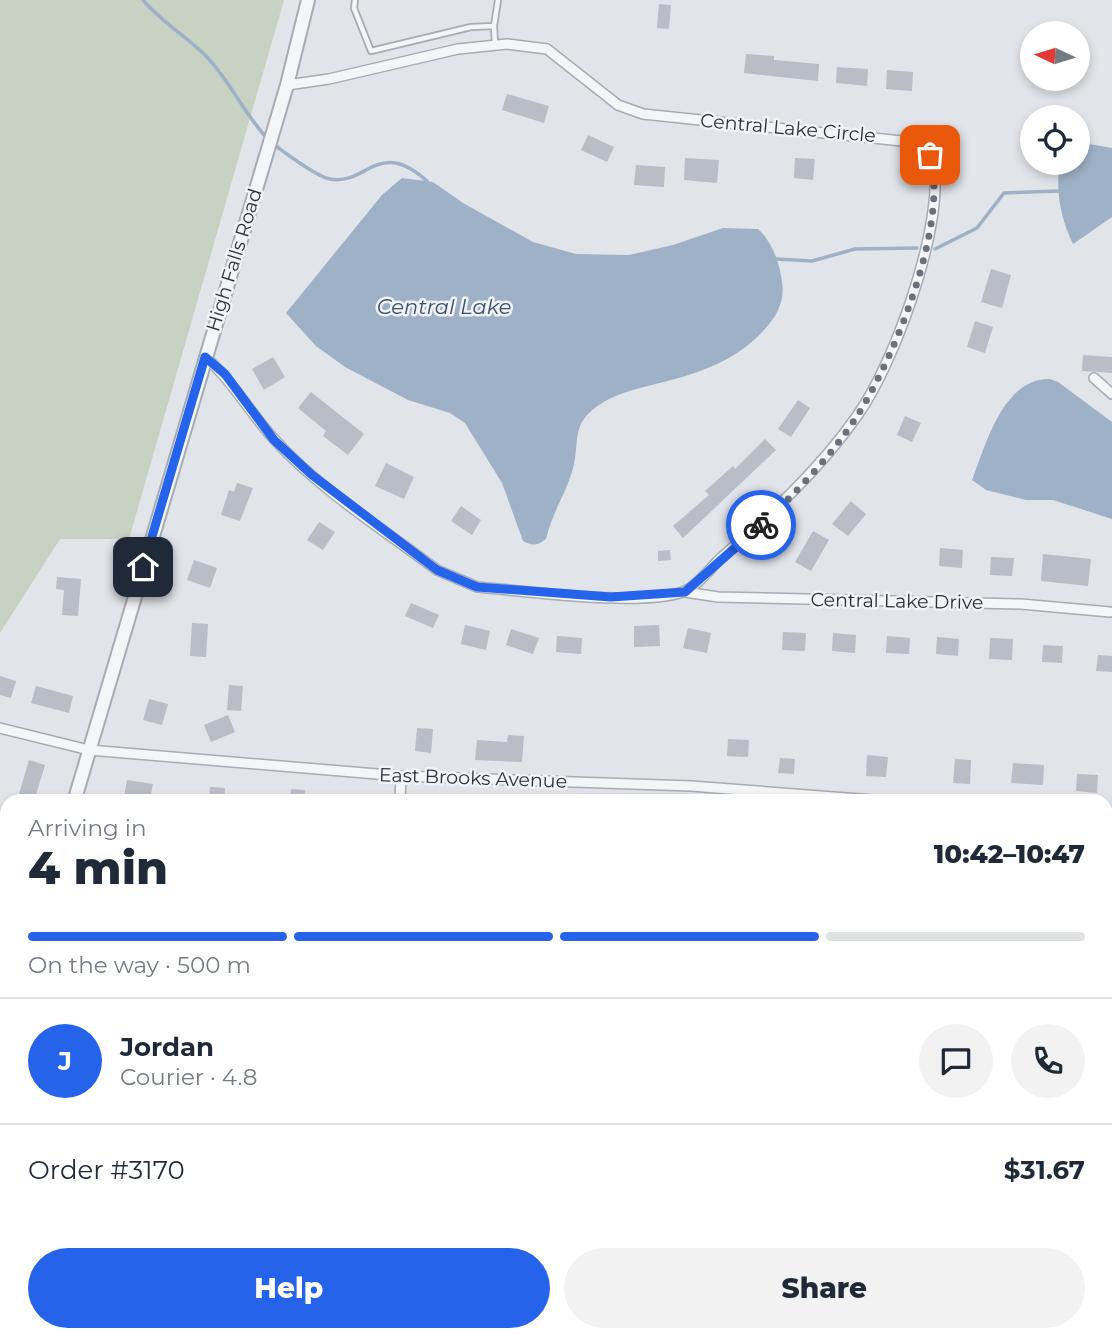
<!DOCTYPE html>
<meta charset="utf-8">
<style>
:root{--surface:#fff;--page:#f2f2f3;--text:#1f2937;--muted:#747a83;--line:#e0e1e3;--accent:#2563eb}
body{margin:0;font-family:Montserrat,sans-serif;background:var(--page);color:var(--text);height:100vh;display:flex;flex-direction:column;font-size:26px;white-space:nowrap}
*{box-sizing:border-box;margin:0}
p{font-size:23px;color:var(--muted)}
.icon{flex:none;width:38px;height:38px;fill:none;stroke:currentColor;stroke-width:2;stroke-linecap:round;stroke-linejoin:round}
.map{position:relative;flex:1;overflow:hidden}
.side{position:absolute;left:0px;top:794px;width:1113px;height:548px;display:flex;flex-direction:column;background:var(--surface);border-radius:21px 21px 0 0;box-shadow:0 4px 10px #0003}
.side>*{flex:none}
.needle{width:46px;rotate:274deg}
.controls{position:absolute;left:1020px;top:21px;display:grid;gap:14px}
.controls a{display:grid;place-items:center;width:70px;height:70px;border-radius:50%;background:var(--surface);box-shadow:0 4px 10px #0003;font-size:35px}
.pin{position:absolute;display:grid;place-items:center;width:60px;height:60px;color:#fff;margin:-30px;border-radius:14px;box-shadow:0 4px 10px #0006}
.courier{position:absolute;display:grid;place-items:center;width:70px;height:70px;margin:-35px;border:5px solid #2563eb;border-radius:50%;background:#fff;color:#222;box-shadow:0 2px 9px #0007}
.headline em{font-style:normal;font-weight:800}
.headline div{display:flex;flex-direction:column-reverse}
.headline{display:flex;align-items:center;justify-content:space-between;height:119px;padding:0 28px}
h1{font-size:46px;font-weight:800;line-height:52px}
.bar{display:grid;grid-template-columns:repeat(4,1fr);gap:10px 7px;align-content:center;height:84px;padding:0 28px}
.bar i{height:9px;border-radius:5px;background:var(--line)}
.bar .on{background:var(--accent)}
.bar p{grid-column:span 4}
.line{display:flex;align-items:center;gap:18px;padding:0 28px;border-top:2px solid var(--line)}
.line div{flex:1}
.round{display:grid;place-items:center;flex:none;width:74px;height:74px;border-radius:37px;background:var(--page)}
.action{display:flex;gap:14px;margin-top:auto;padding:14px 28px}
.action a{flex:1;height:80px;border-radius:42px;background:var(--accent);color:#fff;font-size:28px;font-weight:800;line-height:80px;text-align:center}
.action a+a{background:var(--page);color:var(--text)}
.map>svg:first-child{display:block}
.green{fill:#c7d2c3}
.water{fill:#9fb1c6}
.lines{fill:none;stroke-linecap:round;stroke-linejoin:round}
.stream{stroke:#9fb1c6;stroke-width:3.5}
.building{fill:#b9bdc5}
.service-casing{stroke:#a7abb3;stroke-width:8}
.minor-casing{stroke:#a7abb3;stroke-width:12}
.tertiary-casing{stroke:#a7abb3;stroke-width:16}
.service{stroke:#f4f5f7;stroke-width:4.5}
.minor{stroke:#f4f5f7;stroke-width:9}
.tertiary{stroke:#f4f5f7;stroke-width:12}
.done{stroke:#6b707a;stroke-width:7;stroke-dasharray:0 12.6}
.route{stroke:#2563eb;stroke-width:9}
.labels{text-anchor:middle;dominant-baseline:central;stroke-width:5;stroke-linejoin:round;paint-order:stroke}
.street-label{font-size:19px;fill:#2b323f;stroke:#f1f3f6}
.water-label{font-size:21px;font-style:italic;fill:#38506f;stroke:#f1f3f6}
</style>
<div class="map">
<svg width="1112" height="1342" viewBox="0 0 1112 1342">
<rect width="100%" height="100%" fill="#e1e4e9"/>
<!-- green -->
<path class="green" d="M0 0H284L129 539H60L0 633Z
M7 1049V1214L0 1213V1073Z"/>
<!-- water -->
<path class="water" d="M1078 142 1112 148V217L1073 244C1061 219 1055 191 1060 163H1078Z
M402 178 433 182 463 203 533 242 576 254 629 255 673 245 723 228 758 229C772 241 780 264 782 282 785 300 777 317 764 330 740 357 706 371 671 380 643 388 610 392 588 414 574 428 578 447 574 464 568 491 552 512 546 539 537 546 532 546 523 541L502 483 465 423 450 413 408 400 345 367 316 346 286 313 382 195Z
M1050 379 1058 382 1112 422V519L1053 500H1026L986 490 972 480C986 444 1003 378 1050 379Z"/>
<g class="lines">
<!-- stream -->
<path class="stream" d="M143 0C161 21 185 36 205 55 230 80 243 113 267 138
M273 144C286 153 315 176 330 179 367 186 378 137 427 181
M935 249 977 228 1004 193 1059 191
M776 259 812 261 855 249 917 248"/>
</g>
<!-- building -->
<path class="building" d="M659 4 671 5 669 29 657 28Z
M746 54 774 56V60L819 64 818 81 744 73Z
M837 67 868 69 867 86 836 83Z
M887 70 913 72 912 91 886 89Z
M507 94 549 106 544 123 502 110Z
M588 135 614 147 607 162 581 150Z
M685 158 719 160 717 183 684 180Z
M795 158 815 159 813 180 794 178Z
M636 165 665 167 664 187 634 185Z
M991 269 1011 275 1002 308 981 302Z
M975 321 993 327 985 353 967 347Z
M1083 355 1112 357V373L1082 371Z
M273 357 285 377 264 390 252 369Z
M311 392 364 434 348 455 323 436 326 431 298 408Z
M798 400 810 408 791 437 778 429Z
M905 416 921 423 912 442 897 435Z
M765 439 776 450 683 538 673 526 709 495 705 491 733 466 735 469Z
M386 463 414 477 404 499 375 486Z
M237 483 253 488 240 521 221 515 229 490 234 492Z
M851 501 866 514 848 536 832 524Z
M461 506 481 520 472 535 451 521Z
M319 522 335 532 323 550 307 540Z
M813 531 829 540 811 571 795 562Z
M940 548 963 550 962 568 939 566Z
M670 550 671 560 658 561V551Z
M1043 554 1091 559 1088 586 1041 581Z
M991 557 1014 558 1012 576 990 575Z
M194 560 217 568 210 588 187 580Z
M57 577 81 579 78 616 62 615 64 590 56 589Z
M411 603 439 615 433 628 405 616Z
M192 623 208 624 206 657 190 656Z
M465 625 490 631 486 650 461 644Z
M659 625 660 646 634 647V626Z
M688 628 711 633 707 653 683 648Z
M511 629 539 638 533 654 506 645Z
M783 632 806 633 805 651 782 650Z
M833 633 856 635 855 653 832 651Z
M557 636 582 638 581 654 556 652Z
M887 636 910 638 909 654 886 653Z
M937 637 959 639 958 656 936 654Z
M990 638 1013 639 1012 660 989 659Z
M1043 645 1063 646 1062 663 1042 662Z
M1098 655 1112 656V672L1096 671Z
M0 676 16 681 11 698 0 695Z
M229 685 243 686 241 711 227 710Z
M36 686 73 696 69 713 31 703Z
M149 699 168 704 162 725 143 720Z
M228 715 235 732 211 742 204 725Z
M417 728 433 729 431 753 415 751Z
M508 735 524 736 522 762 475 760 477 740 507 742Z
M728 739 749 740 748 757 727 756Z
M867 755 888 757 886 777 866 776Z
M780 758 795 759 794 774 778 773Z
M955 759 971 760 970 784 953 783Z
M29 760 45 765 35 798 19 794Z
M1013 763 1044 765 1043 785 1011 783Z
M1077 774 1098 775 1097 793 1076 791Z
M127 780 153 784 150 799 123 802Z
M210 787 225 788 224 802H209Z
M291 789 305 790 304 802H290Z"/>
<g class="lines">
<defs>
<path id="service" d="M355 0 354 8 371 51 471 27 494 26 498 0
M494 26 495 44
M0 1061 7 1065"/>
<path id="minor" d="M205 357C233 381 249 412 274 439 319 489 384 530 437 570L477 587C528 591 637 607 683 592 697 587 711 567 722 557 771 514 819 470 857 416 894 364 938 240 935 176 934 163 928 153 921 143L643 114 618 105 547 49 507 44 458 49 329 79 287 85
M1094 378 1112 394
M685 592 718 597 1021 604 1110 612
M0 728 89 750 401 776 691 786 899 802
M400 802 401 776
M1106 817 1112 818
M1106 991H1112
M1112 1136 1106 1265 1112 1300
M0 1319H7
M201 1335 280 1342"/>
<path id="tertiary" d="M74 802 287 85 308 0
M0 1056 7 1031"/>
</defs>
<!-- service casing -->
<use href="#service" class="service-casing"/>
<!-- minor casing -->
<use href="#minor" class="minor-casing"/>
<!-- tertiary casing -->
<use href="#tertiary" class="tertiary-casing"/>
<!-- service -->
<use href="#service" class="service"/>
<!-- minor -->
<use href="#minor" class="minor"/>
<!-- tertiary -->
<use href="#tertiary" class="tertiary"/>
</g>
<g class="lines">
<!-- done -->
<path class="done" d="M761 525C796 493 834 453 859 413 896 353 949 224 930 155"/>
<!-- route -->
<path class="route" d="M143 567 205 357 225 374 274 440 312 475 437 570 477 587 611 597 685 592 761 525"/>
</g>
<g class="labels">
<!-- street labels -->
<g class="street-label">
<text transform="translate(788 128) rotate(5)">Central Lake Circle</text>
<text transform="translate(234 260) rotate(-73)">High Falls Road</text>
<text transform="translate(897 601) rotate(1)">Central Lake Drive</text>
<text transform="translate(473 778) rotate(2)">East Brooks Avenue</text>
</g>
<!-- water labels -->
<g class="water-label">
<text x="444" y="306">Central Lake</text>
</g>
</g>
</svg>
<div class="controls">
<a><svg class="needle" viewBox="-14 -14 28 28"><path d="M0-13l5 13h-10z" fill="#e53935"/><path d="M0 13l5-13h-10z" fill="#747a83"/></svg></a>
<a><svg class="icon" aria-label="locate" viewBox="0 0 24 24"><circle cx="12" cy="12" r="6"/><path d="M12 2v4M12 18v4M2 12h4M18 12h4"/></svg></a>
</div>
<div class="pin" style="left:930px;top:155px;background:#ea580c"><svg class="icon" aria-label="bag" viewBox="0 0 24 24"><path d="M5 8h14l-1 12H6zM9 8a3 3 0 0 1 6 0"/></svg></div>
<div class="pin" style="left:143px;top:567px;background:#1f2937"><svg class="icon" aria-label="home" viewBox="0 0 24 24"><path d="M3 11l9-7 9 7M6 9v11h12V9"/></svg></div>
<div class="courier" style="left:761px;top:525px"><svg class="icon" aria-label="bike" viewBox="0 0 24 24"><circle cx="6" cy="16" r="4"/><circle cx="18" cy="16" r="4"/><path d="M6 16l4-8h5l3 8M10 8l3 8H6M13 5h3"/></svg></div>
<section class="side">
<div class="headline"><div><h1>4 min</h1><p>Arriving in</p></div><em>10:42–10:47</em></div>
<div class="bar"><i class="on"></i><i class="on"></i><i class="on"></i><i></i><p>On the way · 500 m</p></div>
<div class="line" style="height:126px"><b class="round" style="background:var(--accent);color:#fff">J</b><div><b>Jordan</b><p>Courier · 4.8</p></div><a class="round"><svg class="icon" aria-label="chat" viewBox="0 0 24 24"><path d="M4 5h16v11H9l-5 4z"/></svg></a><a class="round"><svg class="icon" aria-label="phone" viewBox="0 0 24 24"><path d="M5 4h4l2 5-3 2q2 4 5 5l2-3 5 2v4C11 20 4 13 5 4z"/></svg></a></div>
<div class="line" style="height:91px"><div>Order #3170</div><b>$31.67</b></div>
<div class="action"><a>Help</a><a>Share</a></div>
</section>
</div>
